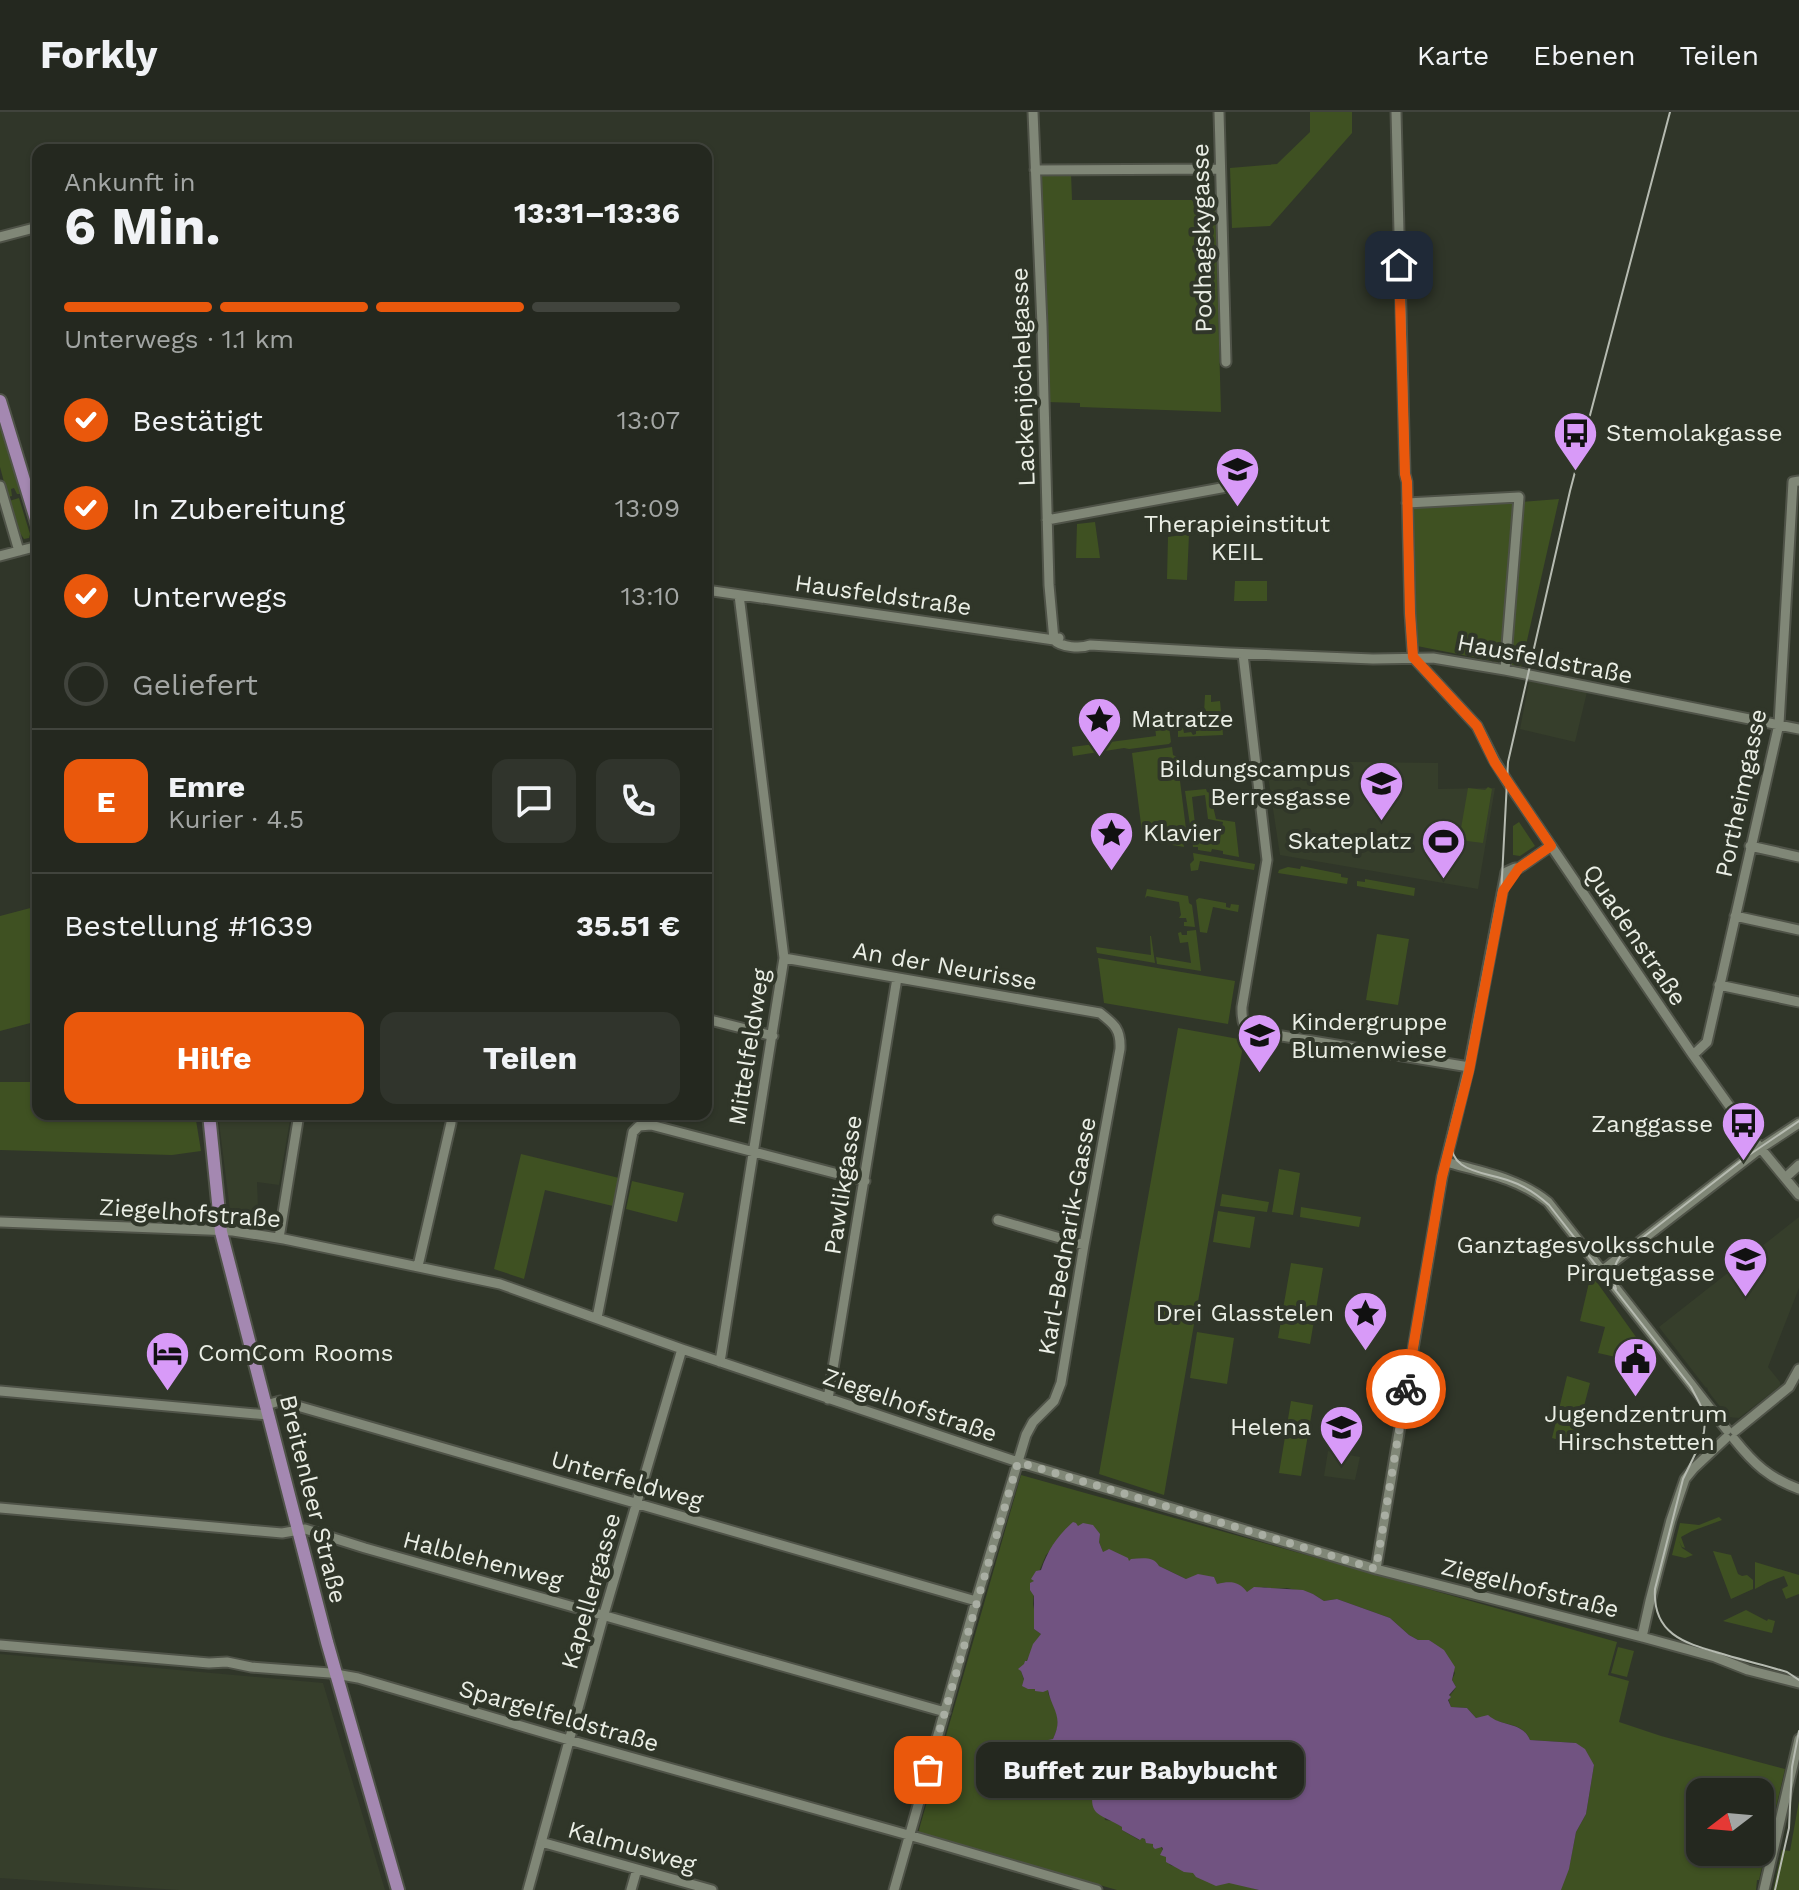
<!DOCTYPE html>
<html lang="de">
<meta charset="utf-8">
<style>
:root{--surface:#24281f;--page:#30342c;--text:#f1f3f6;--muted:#a3a6a4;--line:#41443d;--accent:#ea580c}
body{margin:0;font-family:"Work Sans",sans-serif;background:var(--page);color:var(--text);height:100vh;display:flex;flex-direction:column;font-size:30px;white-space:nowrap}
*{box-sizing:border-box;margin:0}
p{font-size:26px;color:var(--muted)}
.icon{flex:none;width:44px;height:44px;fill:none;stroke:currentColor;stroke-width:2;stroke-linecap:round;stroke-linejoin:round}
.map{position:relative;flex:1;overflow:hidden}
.sheet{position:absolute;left:32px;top:32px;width:680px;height:976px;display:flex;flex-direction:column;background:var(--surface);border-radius:16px;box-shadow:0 2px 6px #0004,0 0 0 2px var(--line)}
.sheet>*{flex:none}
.needle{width:52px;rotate:254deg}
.controls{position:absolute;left:1686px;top:1666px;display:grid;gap:16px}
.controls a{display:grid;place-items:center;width:88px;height:88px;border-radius:16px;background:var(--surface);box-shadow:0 2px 6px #0004,0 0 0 2px var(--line);font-size:40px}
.pin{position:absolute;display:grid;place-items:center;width:68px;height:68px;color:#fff;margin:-34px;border-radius:16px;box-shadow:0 4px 12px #0006}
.courier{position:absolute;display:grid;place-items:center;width:80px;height:80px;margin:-40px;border:6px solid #ea580c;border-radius:50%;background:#fff;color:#222;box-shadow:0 2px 10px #0007}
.bubble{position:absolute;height:56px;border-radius:16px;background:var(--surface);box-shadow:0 2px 6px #0004,0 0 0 2px var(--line);font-size:26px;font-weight:700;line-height:56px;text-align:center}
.head em{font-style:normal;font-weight:700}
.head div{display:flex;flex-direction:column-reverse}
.head{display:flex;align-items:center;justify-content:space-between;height:136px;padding:0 32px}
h1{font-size:52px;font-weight:700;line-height:60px}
.bar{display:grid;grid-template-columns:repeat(4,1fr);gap:12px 8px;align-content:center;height:96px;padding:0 32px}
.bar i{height:10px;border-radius:6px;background:var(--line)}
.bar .selected{background:var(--accent)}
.bar p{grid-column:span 4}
.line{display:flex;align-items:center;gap:20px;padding:0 32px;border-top:2px solid var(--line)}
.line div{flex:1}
.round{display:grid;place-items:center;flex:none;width:84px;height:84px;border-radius:16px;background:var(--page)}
ol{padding:0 32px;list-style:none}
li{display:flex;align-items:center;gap:24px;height:88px}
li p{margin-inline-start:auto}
li .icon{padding:8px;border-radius:50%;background:var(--accent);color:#fff;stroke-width:4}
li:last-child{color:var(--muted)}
li i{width:44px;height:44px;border:4px solid var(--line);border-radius:50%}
.action{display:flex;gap:16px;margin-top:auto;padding:16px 32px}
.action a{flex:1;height:92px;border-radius:16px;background:var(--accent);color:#fff;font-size:32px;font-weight:700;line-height:92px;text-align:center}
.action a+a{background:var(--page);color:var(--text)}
header{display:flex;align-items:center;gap:48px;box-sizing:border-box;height:112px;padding:0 40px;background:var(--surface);border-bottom:2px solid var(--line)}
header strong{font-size:38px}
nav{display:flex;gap:44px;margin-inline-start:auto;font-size:28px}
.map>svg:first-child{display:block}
.built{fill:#363e2b}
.green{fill:#3f5122;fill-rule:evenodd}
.water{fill:#715381}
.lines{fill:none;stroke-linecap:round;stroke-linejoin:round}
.minor-casing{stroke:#4f5348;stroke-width:13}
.major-casing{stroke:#4f5348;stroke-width:16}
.minor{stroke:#808777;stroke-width:9}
.major{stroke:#a488b1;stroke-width:12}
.tram{stroke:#b6bbb1;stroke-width:2}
.done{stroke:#a9aea3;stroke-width:8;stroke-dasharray:0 14.4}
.route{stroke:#ea580c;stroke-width:10}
.labels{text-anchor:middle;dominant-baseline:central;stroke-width:8;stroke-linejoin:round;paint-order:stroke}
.street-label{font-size:24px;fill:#eaeee5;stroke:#303629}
.poi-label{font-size:24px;fill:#eaeee5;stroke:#303629;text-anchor:end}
</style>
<header>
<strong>Forkly</strong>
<nav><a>Karte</a><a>Ebenen</a><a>Teilen</a></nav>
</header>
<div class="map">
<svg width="1799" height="1778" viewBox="0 0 1799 1778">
<rect width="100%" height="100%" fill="#303629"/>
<!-- built -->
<path class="built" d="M1530 565 1588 576 1575 630 1520 617Z
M1275 649 1438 651V677L1495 676 1478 777 1280 743 1266 651Z
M218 1002H291L279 1073 257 1070 258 1096 255 1109 236 1105 230 1098Z
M1799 1105V1176L1768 1255 1780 1270V1274L1739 1306 1728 1305 1708 1279 1707 1275 1706 1276 1659 1215Z
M1328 1339 1360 1345 1355 1368 1324 1364Z
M0 1542 323 1571 385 1778H179L0 1766Z"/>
<!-- green -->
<path class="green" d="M1310 0H1352V21L1270 114 1232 116 1230 56 1277 52 1310 20Z
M1039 61H1071L1072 88H1215L1221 300 1080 295V291L1047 290Z
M0 311 20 382H17L14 376 11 377 12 384 8 385 0 355Z
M19 386 30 422 29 426 24 427 20 421H18L9 389Z
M1559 387 1521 555 1507 552 1522 390Z
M1514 389 1503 551 1417 534 1412 395Z
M1095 410 1100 446H1076L1077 412Z
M1189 422 1187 468 1167 467 1168 425Z
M1235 469H1267V489H1234Z
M1205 583H1211V590L1220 589 1223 623 1178 625V619L1173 615 1172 611 1177 610 1179 616H1183L1184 621 1191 620 1193 623 1196 622V619L1203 618Z
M1167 599 1171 630 1169 632 1129 637 1124 636 1073 644 1072 635 1156 624 1154 605 1142 606V603L1159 600 1160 602H1164L1165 600Z
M1172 635 1173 643 1177 645 1187 725 1183 728 1184 735 1143 728 1132 641Z
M1488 675 1492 677 1483 731 1459 728 1468 676 1485 678Z
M1206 677 1207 680 1210 681 1216 707 1235 710 1239 745 1223 742V739L1212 737 1211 740 1198 738V735H1193L1191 720 1196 721 1197 729 1219 732 1223 710 1208 707 1205 683 1192 685 1195 712 1190 713 1185 679Z
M1519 710 1535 734 1520 744 1513 743V714Z
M1193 741 1255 752 1254 758 1200 749 1198 758 1191 759 1190 752 1194 748Z
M1301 754 1341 762V765L1348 766 1347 772 1278 761 1279 758 1288 755 1300 757Z
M1365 767 1415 776 1414 784 1357 774V769L1365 770Z
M1147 777 1188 784 1189 791 1192 793 1195 815 1184 814V810H1187L1186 806H1179L1181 803 1179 790 1147 784 1145 786Z
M1199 786 1226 791V795L1230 796 1231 792 1239 793 1238 800 1213 795 1207 821 1200 820 1196 788Z
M38 794V909L0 919V804Z
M1196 818 1201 859 1157 852 1156 845 1191 851 1188 830 1180 831 1178 821 1181 820 1182 823H1187V819Z
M1377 822 1409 827 1398 893 1366 888Z
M1150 824H1151L1155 851 1097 841 1096 835 1151 843Z
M1098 846 1235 869 1228 912 1104 891Z
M1178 916 1244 928 1164 1383 1099 1362Z
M0 970H38V1002H195L201 1039 172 1043 0 1038Z
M521 1042 619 1066 613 1094 545 1078 524 1167 494 1157Z
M1279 1057 1300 1061 1293 1103 1272 1100Z
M632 1069 684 1081 677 1110 626 1097Z
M1222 1082 1269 1090 1267 1100 1220 1094Z
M1301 1095 1361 1105 1359 1115 1300 1105Z
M1218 1099 1255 1105 1250 1136 1213 1130Z
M1291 1151 1323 1156 1310 1232 1278 1226Z
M1591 1162 1646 1239 1633 1249 1598 1241 1605 1215 1580 1209Z
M1197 1220 1234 1226 1227 1272 1190 1266Z
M1567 1264 1590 1271 1574 1332 1552 1326Z
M1291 1289 1313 1293 1301 1364 1279 1361Z
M1021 1363 1617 1530 1608 1563 1629 1569 1619 1610 1661 1624 1785 1657 1759 1768H1757L1756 1778H1560L1570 1751 1576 1720 1586 1702 1594 1653 1576 1631 1530 1628C1522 1609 1503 1615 1488 1604L1476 1606 1467 1596 1451 1595C1446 1582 1451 1585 1456 1575L1452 1568 1455 1561 1438 1535 1429 1528H1418L1409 1523 1390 1506 1337 1487 1324 1489 1313 1482 1287 1476 1273 1477 1264 1475 1247 1481 1217 1472 1186 1467 1159 1454 1129 1450 1103 1440 1099 1430 1077 1414 1076 1411 1046 1443 1035 1469 1033 1492 1035 1502 1034 1517 1041 1522 1021 1559 1024 1568 1032 1576 1048 1577V1581C1056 1599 1063 1607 1053 1627L1044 1629 1060 1667 1085 1664 1095 1644 1105 1640 1107 1641 1100 1650 1103 1658 1100 1671 1105 1708 1113 1709 1122 1715V1718L1139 1728 1142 1726 1161 1735 1170 1753 1259 1778H1117L918 1721ZM1700 1680H1760V1740H1700Z
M1719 1405 1722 1408 1692 1419 1681 1425 1685 1436 1682 1435 1679 1429 1682 1436 1693 1443 1685 1446 1672 1443 1680 1411 1699 1413Z
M1713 1439 1731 1443 1738 1462 1742 1464 1747 1463 1753 1468V1477L1731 1487Z
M1755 1450 1799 1463V1482L1786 1487 1782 1477 1788 1474 1784 1464 1768 1470 1755 1477Z
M1746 1498 1767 1509 1768 1507 1775 1509 1772 1521 1723 1509Z
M1618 1535 1634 1539 1627 1565 1611 1561Z
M1799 1689V1778H1773L1782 1738 1790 1739Z"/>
<!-- water -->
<path class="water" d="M1073 1410 1076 1411 1078 1414 1083 1411 1093 1413 1100 1422 1099 1430 1103 1440 1109 1437 1128 1446 1129 1449 1131 1447C1142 1446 1154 1444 1159 1454L1186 1467 1198 1462 1214 1465 1217 1472C1230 1469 1239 1469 1247 1480L1254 1475 1303 1478 1313 1482 1324 1489 1337 1487 1390 1506 1409 1523 1418 1528H1429L1444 1538 1455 1555 1452 1568 1456 1575 1449 1583 1451 1585 1448 1588 1451 1595 1467 1596 1476 1606 1488 1603C1503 1616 1522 1609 1530 1628L1576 1631 1585 1637 1594 1653 1586 1702 1576 1720 1569 1757 1561 1778H1259L1229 1771 1216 1774 1196 1765 1193 1761 1184 1760 1166 1750V1745L1160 1743 1163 1737 1162 1735 1155 1737 1153 1735V1732L1146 1731 1145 1727 1142 1726 1140 1728 1122 1718V1715C1100 1701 1087 1705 1094 1674L1100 1671V1667L1097 1664V1660L1103 1658 1100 1650 1106 1641 1102 1640C1092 1646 1092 1659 1083 1665 1078 1669 1077 1666 1071 1666 1065 1666 1059 1668 1052 1666 1033 1660 1036 1642 1043 1629L1053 1627C1064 1604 1052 1598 1048 1578L1043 1580 1035 1579V1577H1028L1022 1574 1024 1567 1021 1559 1018 1557 1024 1552 1025 1549H1027L1033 1532 1041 1522 1034 1517V1484L1030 1478V1471L1034 1469 1031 1467 1036 1459 1041 1458C1048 1438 1057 1424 1073 1410Z"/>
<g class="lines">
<defs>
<path id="minor" d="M1033 0 1042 213 1049 473 1054 528
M1219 0 1226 250
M1396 0 1405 362 1407 370 1410 501 1413 545
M1035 58 1220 57
M0 125 38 115
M0 374 19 439
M1407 391 1519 385 1505 558
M1047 408 1232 374
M0 444 38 434
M706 478 1054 528 1059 526
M1054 528C1061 535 1080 537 1090 533L1230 541 1373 547 1433 546 1505 558 1799 617
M1243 542 1267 748 1242 895C1241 928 1256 922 1282 924L1469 955
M1413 545 1477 614 1494 648 1509 672 1693 943 1753 1027 1799 1083
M1750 734 1799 745
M1735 804 1799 818
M784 846 1100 901C1114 912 1121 917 1120 937L1084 1133 1061 1271 1054 1289 1033 1310 1026 1323 976 1489 894 1778
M1719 873 1799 890
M706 907 773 924
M1693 943 1707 930 1779 612 1793 370 1799 369
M1446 1050C1482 1060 1518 1066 1548 1090L1727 1318
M1785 1066 1799 1053
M998 1108 1084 1133
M0 1110 233 1119 284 1127 500 1172 682 1237 1018 1350 1376 1457 1642 1525 1715 1545 1748 1558 1799 1571
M279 1126 299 1002
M418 1154 451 1011V1002
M1603 1158 1761 1036 1799 1011
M597 1206 633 1020 639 1014 651 1013 865 1069
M720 1250 784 846 739 483
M0 1279 268 1303
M828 1287 897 866
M266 1293 280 1289 976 1489
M1735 1319 1789 1275 1799 1257
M1734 1327C1754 1352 1769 1366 1799 1377
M0 1396 282 1421 305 1417 365 1436 945 1600
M1376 1457 1442 1065 1469 955 1506 760 1515 756H1519L1551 734
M1642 1525 1650 1489 1671 1408 1685 1367 1694 1356 1726 1326
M0 1533 209 1551 227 1550 251 1555 330 1561 358 1566 569 1628 919 1726 1097 1778
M541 1730 712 1778
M528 1778 604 1502 682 1237
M631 1778 637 1757
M1764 1778 1799 1627"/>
<path id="major" d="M0 289 38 414
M209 1002 221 1120 327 1530 398 1778"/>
</defs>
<!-- minor casing -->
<use href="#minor" class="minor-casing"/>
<!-- major casing -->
<use href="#major" class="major-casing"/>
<!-- minor -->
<use href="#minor" class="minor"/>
<!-- major -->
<use href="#major" class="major"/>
<!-- tram -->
<path class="tram" d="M1670 0 1570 379 1508 650 1501 785 1468 955 1451 1023C1447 1062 1483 1059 1510 1069 1525 1074 1538 1083 1549 1093L1691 1275 1702 1296 1705 1309 1704 1320 1701 1330 1683 1367 1655 1477C1652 1525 1689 1532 1726 1543 1746 1549 1767 1554 1787 1560L1799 1568
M1616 1177C1611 1163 1613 1152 1623 1141L1746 1045 1799 1009
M1775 1778 1789 1716 1792 1655 1799 1619"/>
</g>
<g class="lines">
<!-- done -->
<path class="done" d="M928 1658 1018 1350 1376 1457 1406 1277"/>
<!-- route -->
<path class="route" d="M1399 153 1405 362 1407 370 1410 501 1413 545 1477 614 1495 651 1551 734 1519 756 1503 779 1469 959 1442 1065 1406 1277"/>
</g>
<!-- icons -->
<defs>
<symbol id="bus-pin" viewBox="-11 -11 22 30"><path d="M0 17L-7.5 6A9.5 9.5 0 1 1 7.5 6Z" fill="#d89af8" stroke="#303629"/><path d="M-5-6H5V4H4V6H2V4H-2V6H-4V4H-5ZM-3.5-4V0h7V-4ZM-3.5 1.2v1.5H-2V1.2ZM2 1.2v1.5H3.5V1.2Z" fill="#111"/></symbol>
<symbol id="school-pin" viewBox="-11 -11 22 30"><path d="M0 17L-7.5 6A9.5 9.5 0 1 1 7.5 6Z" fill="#d89af8" stroke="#303629"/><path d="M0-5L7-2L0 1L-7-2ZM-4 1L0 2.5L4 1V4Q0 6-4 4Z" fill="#111"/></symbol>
<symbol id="sight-pin" viewBox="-11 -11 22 30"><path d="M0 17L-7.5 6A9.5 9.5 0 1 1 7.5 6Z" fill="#d89af8" stroke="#303629"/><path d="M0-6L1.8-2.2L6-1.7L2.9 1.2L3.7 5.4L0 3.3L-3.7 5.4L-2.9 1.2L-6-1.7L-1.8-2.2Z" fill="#111"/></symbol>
<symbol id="stadium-pin" viewBox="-11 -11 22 30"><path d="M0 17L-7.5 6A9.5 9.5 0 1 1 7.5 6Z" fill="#d89af8" stroke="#303629"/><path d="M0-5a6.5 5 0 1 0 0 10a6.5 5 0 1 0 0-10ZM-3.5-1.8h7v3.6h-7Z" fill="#111"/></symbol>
<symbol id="hotel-pin" viewBox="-11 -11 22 30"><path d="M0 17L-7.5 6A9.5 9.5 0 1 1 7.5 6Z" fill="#d89af8" stroke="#303629"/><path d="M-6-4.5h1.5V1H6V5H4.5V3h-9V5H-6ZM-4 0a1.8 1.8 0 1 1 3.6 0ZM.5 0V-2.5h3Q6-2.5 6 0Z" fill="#111"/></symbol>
<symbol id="civic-pin" viewBox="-11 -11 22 30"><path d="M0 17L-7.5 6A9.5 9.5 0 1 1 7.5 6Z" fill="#d89af8" stroke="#303629"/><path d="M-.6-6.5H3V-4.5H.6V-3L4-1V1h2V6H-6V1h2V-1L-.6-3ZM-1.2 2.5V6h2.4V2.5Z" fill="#111"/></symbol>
</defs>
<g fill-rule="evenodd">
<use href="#bus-pin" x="1550" y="296" width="51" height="69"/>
<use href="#school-pin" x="1212" y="332" width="51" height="69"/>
<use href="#sight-pin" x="1074" y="582" width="51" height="69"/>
<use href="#school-pin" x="1356" y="646" width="51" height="69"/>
<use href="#sight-pin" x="1086" y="696" width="51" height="69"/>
<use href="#stadium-pin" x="1418" y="704" width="51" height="69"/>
<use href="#school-pin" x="1234" y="898" width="51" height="69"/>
<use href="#bus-pin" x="1718" y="986" width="51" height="69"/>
<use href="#school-pin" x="1720" y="1122" width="51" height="69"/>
<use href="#sight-pin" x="1340" y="1176" width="51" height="69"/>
<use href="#hotel-pin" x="142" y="1216" width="51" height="69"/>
<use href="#civic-pin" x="1610" y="1222" width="51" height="69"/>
<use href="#school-pin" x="1316" y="1290" width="51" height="69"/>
</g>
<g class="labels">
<!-- street labels -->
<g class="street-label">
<text transform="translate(1202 126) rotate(-91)">Podhagskygasse</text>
<text transform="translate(1023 265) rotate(-92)">Lackenjöchelgasse</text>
<text transform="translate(883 483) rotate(8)">Hausfeldstraße</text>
<text transform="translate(1545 547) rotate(11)">Hausfeldstraße</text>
<text transform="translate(1741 681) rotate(-78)">Portheimgasse</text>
<text transform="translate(1635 823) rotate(56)">Quadenstraße</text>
<text transform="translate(945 854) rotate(10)">An der Neurisse</text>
<text transform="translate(749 935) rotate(-81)">Mittelfeldweg</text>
<text transform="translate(843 1073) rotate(-81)">Pawlikgasse</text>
<text transform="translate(190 1101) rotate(4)">Ziegelhofstraße</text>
<text transform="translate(1067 1124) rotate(-80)">Karl-Bednarik-Gasse</text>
<text transform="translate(910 1293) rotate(19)">Ziegelhofstraße</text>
<text transform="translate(627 1368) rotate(16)">Unterfeldweg</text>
<text transform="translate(313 1387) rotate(76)">Breitenleer Straße</text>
<text transform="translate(483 1448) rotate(15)">Halblehenweg</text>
<text transform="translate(1530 1476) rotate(14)">Ziegelhofstraße</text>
<text transform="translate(591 1479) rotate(-74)">Kapellergasse</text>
<text transform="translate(559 1604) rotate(16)">Spargelfeldstraße</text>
<text transform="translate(632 1735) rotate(16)">Kalmusweg</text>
</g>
<!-- poi labels -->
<g class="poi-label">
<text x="1606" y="321" text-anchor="start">Stemolakgasse</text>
<text x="1237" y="412" text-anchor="middle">Therapieinstitut<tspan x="1237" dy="28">KEIL</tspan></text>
<text x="1131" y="607" text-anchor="start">Matratze</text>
<text x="1351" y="657">Bildungscampus<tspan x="1351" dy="28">Berresgasse</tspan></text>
<text x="1143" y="721" text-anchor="start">Klavier</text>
<text x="1412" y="729">Skateplatz</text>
<text x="1291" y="910" text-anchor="start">Kindergruppe<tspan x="1291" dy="28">Blumenwiese</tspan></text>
<text x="1713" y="1012">Zanggasse</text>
<text x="1715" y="1133">Ganztagesvolksschule<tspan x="1715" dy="28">Pirquetgasse</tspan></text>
<text x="1334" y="1201">Drei Glasstelen</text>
<text x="198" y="1241" text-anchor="start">ComCom Rooms</text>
<text x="1636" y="1302" text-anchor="middle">Jugendzentrum<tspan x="1636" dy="28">Hirschstetten</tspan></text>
<text x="1311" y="1315">Helena</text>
</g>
</g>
</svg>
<div class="controls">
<a><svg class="needle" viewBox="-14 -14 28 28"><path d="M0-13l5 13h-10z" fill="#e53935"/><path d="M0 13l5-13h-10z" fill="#a3a6a4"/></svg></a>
</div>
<div class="pin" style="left:928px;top:1658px;background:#ea580c"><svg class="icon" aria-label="bag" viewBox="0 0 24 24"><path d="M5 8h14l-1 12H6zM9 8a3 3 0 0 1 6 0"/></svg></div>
<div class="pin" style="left:1399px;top:153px;background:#1f2937"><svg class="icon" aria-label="home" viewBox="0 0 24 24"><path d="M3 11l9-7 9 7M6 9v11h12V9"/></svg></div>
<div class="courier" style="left:1406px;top:1277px"><svg class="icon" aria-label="bike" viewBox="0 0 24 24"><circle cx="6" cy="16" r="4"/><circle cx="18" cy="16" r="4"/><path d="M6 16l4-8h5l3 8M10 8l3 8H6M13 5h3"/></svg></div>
<div class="bubble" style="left:976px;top:1630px;width:328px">Buffet zur Babybucht</div>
<section class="sheet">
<div class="head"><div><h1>6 Min.</h1><p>Ankunft in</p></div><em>13:31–13:36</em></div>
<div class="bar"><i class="selected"></i><i class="selected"></i><i class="selected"></i><i></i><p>Unterwegs · 1.1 km</p></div>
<ol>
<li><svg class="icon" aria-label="check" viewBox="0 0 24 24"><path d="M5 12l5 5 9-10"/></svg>Bestätigt<p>13:07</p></li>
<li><svg class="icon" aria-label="check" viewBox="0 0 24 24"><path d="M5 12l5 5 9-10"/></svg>In Zubereitung<p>13:09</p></li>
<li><svg class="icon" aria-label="check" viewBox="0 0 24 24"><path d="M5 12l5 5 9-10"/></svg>Unterwegs<p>13:10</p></li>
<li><i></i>Geliefert</li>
</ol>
<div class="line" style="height:144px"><b class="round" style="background:var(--accent);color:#fff">E</b><div><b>Emre</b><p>Kurier · 4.5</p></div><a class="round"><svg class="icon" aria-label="chat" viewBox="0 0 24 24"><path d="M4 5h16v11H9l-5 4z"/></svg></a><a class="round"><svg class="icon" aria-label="phone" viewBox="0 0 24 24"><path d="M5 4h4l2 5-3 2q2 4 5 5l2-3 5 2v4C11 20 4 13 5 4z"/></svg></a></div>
<div class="line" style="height:104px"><div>Bestellung #1639</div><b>35.51 €</b></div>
<div class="action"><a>Hilfe</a><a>Teilen</a></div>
</section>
</div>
